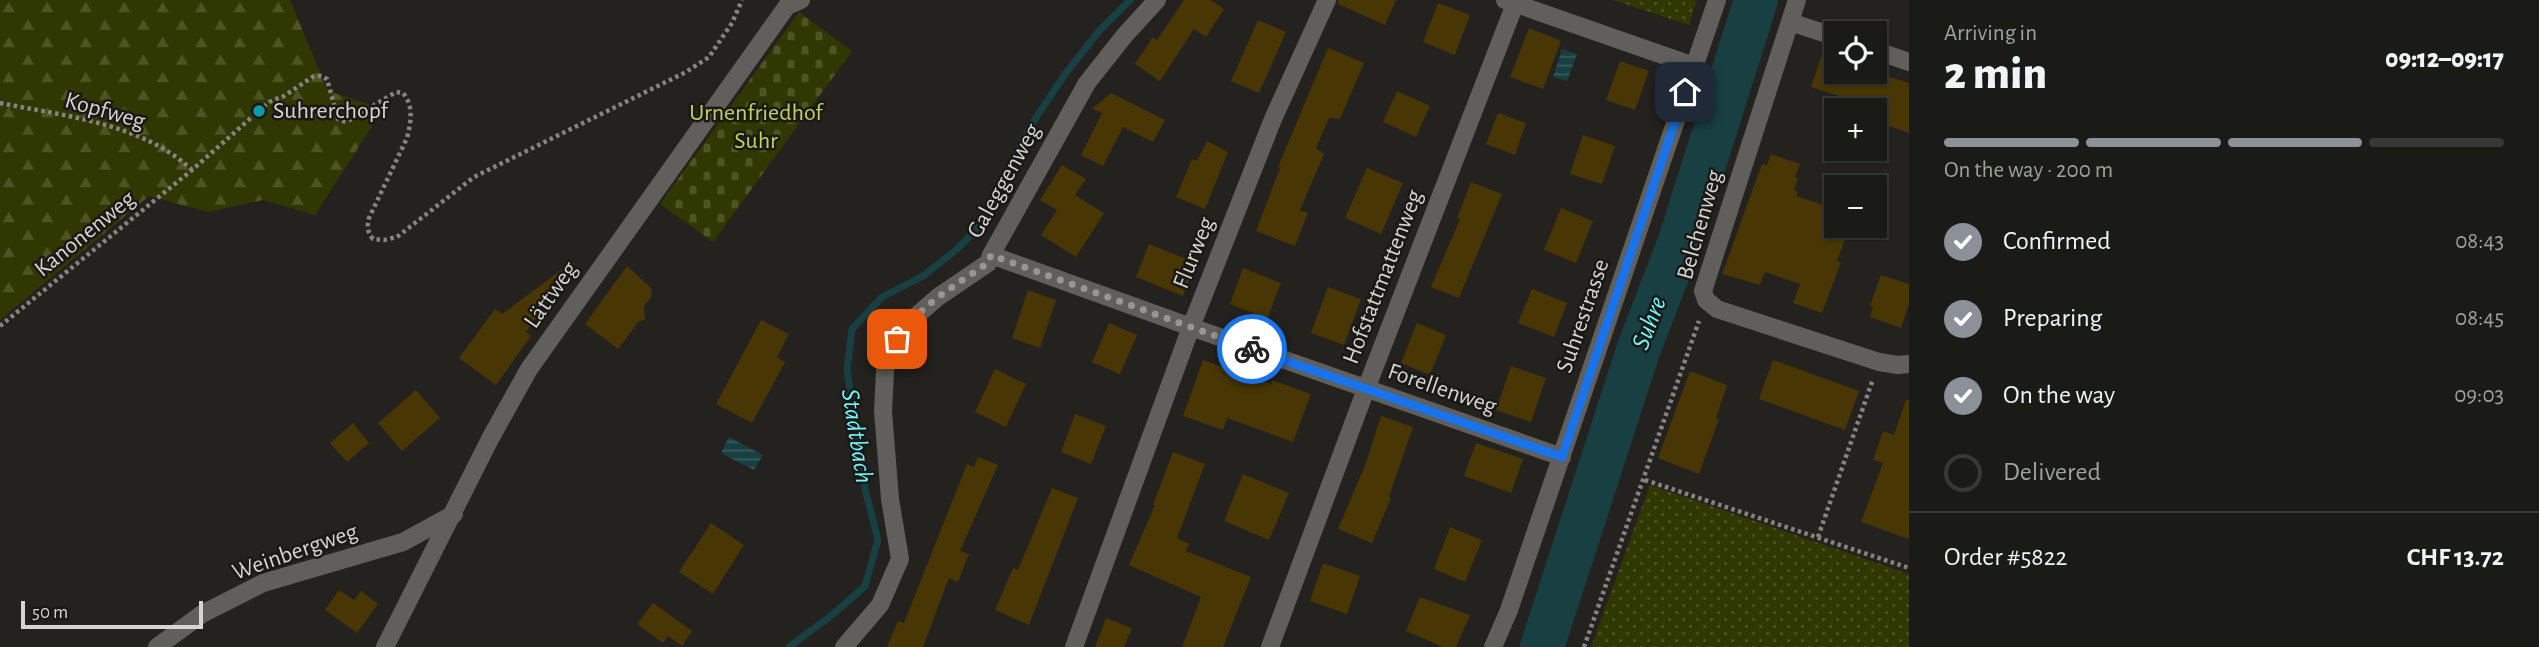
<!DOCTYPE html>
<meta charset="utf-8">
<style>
:root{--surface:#1a1a17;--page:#232320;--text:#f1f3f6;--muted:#9fa1a1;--line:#383836;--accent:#8c9099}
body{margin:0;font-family:"Alegreya Sans",sans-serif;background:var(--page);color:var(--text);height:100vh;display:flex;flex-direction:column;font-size:26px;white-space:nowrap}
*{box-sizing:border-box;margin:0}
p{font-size:23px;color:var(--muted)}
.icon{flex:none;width:38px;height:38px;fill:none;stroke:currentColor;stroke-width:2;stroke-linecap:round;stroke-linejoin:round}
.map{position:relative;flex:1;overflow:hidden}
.sheet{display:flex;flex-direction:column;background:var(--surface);width:630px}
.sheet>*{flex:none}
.controls{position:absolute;left:1824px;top:21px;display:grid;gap:14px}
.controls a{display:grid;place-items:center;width:63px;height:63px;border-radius:0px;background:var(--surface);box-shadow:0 2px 5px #0004,0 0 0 2px var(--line);font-size:35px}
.scale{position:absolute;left:21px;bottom:18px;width:182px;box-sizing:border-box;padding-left:7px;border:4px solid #d6d5d3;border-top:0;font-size:19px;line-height:24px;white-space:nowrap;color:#d6d5d3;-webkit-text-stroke:5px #1a1915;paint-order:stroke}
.pin{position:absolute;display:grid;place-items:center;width:60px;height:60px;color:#fff;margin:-30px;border-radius:14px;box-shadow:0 4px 10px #0006}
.courier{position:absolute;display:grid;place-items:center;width:70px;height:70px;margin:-35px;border:5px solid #1a73e8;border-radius:50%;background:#fff;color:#222;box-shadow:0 2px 9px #0007}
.headline em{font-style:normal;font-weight:800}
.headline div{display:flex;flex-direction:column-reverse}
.headline{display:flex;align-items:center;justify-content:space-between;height:119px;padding:0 35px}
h1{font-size:46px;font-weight:800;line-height:52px}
.bar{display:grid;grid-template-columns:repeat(4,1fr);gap:10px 7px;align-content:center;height:84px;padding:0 35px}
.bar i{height:9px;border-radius:5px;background:var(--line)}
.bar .on{background:var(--accent)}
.bar p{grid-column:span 4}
.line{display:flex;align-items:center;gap:18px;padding:0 35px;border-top:2px solid var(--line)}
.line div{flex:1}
ol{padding:0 35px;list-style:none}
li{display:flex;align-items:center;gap:21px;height:77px}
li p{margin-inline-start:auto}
li .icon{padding:7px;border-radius:50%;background:var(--accent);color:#fff;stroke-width:4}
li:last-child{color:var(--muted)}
li i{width:38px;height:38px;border:4px solid var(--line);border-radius:50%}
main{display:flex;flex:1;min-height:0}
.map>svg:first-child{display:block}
.grass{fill:url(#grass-dots)}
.forest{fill:url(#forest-firs)}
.cemetery{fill:url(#cemetery-stones)}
.water{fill:url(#water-rules)}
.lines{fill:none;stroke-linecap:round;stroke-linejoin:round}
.stream{stroke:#184043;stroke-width:7}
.river{stroke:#184043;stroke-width:44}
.building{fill:#483704}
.path{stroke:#858481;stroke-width:4.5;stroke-dasharray:3.5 3.5;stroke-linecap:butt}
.minor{stroke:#605f5b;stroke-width:18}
.done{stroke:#979694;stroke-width:7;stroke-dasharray:0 12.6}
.route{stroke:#1a73e8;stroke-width:9}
.culture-dot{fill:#0f9aa8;stroke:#1a1915;stroke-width:2.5}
.labels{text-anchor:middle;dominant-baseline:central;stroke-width:5;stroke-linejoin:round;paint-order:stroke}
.street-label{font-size:24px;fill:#d6d5d3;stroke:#1a1915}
.poi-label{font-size:24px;fill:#d6d5d3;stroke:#1a1915;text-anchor:start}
.park-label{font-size:24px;fill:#bcd361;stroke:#1a1915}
.water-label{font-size:26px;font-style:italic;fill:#73f4fc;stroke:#1a1915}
</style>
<main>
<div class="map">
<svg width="1909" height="647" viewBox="0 0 1909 647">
<defs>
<pattern id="grass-dots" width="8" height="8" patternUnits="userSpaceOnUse" patternTransform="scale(1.75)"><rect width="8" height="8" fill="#2f3800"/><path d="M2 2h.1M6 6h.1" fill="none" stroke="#4c5424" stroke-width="1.8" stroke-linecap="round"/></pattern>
<pattern id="forest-firs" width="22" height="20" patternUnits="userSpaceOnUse" patternTransform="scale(1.75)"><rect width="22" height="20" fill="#2f3800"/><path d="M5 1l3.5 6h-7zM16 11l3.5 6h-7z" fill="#4c5424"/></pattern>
<pattern id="cemetery-stones" width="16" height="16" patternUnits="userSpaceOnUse" patternTransform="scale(1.75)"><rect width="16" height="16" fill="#2f3800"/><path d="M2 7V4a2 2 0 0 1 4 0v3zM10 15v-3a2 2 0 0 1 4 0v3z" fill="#4c5424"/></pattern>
<pattern id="water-rules" width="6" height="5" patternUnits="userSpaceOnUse" patternTransform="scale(1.75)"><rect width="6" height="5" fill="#184043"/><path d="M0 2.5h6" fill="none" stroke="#395b5d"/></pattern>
</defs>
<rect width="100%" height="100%" fill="#23221f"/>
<!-- grass -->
<path class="grass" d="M1613 0H1697L1689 25Z
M1650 485 1909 574V647H1591Z"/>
<!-- forest -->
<path class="forest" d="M0 0H290L328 91 383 109 315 215 263 200 208 212 149 196 0 320Z"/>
<!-- cemetery -->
<path class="cemetery" d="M799 12 852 51 713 242 660 204Z"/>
<!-- water -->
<path class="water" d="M1562 49 1577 54 1567 81 1553 77Z
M729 437 763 455 754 470 721 453Z"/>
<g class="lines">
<!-- stream -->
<path class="stream" d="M789 647 832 615 865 586 878 540 865 489 847 370 852 329 882 297 923 276 955 251 974 232 1030 127 1063 77 1099 31 1130 0"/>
<!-- river -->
<path class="river" d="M1542 647 1639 348 1679 244 1756 0"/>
</g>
<!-- building -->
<path class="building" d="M1184 0H1211L1224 9 1206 37 1194 29 1160 81 1135 64 1153 37 1157 40Z
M1338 0H1396L1385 25 1338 4Z
M1438 3 1470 15 1455 55 1423 42Z
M1258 20 1286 32 1259 93 1231 81Z
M1529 28 1561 41 1543 89 1510 77Z
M1825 45 1836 48V72H1874L1909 83V133L1874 121V110H1855L1858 102 1811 87Z
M1328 48 1364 63 1340 119 1329 118 1316 148 1324 154 1300 210 1308 213 1295 246 1256 231 1280 168 1278 167Z
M1620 61 1649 71 1635 110 1606 100Z
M1397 91 1430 106 1416 137 1383 122Z
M1111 93 1165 120 1153 142 1123 127 1103 166 1081 155 1102 113 1092 109Z
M1498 113 1526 123 1515 155 1486 144Z
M1583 135 1615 146 1602 184 1570 174Z
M1207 141 1228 152 1205 209 1176 197 1192 159 1197 161Z
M1771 154 1800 164 1795 177 1798 178 1794 190 1798 192 1796 196 1836 209V226H1850L1837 261 1841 262 1822 313 1793 303 1800 284 1765 272 1760 285 1722 274 1762 164 1767 165Z
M1062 165 1086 179 1075 195 1104 213 1076 257 1041 235 1057 210 1040 200Z
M1367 168 1403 183 1381 234 1345 218Z
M1471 182 1502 194 1459 298 1431 287 1460 219 1457 218Z
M1561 208 1593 221 1576 263 1544 250Z
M1149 244 1196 263 1183 296 1136 277Z
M572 262 575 265 526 332 531 336 496 385 459 358 495 309 502 314Z
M627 266 651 288 652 296 644 306 645 320 639 321 618 349 585 324Z
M1243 268 1281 283 1267 319 1230 304Z
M1881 275 1909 284V304L1901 328 1870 317 1873 307 1870 306Z
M1328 287 1361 299 1344 345 1311 333Z
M1532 289 1567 303 1554 337 1518 323Z
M1028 290 1056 300 1040 348 1012 338Z
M761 320 789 334 777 357 785 362 752 423 716 404Z
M1109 323 1137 335 1120 374 1092 362Z
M1417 323 1446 335 1430 375 1401 363Z
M1203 360 1271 384 1272 380 1311 394 1293 442 1227 418 1223 430 1183 416Z
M1773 360 1859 391 1845 430 1759 399Z
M1511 366 1546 378 1531 422 1496 410Z
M995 369 1026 384 1006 427 975 412Z
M1690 371 1727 385 1716 418 1719 419 1699 474 1658 458Z
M416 390 440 418 402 451 378 423Z
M1906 400H1909V539L1861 522 1883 463 1873 460 1883 431 1894 435Z
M1075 414 1106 426 1091 464 1061 452Z
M1381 416 1413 427 1389 497 1391 498 1372 543 1338 529 1366 463Z
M353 423 369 443 347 462 330 443Z
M1476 443 1523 459 1511 493 1464 476Z
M1173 452 1205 464 1177 538 1189 544 1186 551 1251 577 1223 647H1182L1201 597 1129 565 1155 505H1153Z
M978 457 998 465 960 551 969 554 958 582 949 578 923 647H887L898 621 904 623 967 464 974 467Z
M1243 474 1289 493 1269 540 1224 521Z
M1052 488 1078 498 1029 625 995 610 1013 568 1018 570Z
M711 523 744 545 713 594 679 572Z
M1450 527 1482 540 1465 582 1434 569Z
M1323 563 1360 576 1347 614 1310 601Z
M339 590 354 600 361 591 378 604 357 633 325 610Z
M1420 597 1470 615 1456 647H1443L1406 631Z
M653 603 692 631 682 646 668 636 663 643 637 624Z
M1106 618 1132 628 1124 647H1095Z"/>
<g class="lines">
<!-- path -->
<path class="path" d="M0 103C64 116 142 123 192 170
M0 326 192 170 269 102 284 96 314 76H321L327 79 338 119 346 122 396 92 403 93C414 106 411 122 407 138L369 218C367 227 367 231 373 239L384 240 397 237 474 177 686 72 709 57 732 23 742 0
M1645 480 1909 568
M1818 537 1873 379
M1584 647 1699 321"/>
<!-- minor -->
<path class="minor" d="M1505 0 1694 66
M1797 0 1703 291 1706 300 1717 309 1879 362 1898 365 1909 364
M1790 22 1836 37
M1874 50 1909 62
M991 255 1191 327 1562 457
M157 647 202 614 263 583 403 542 454 514
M385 647 490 439 529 369 787 6 801 0
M844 647 880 605 900 559 890 499 883 411 886 353 907 324 938 297 988 263 991 255 1087 83 1125 35 1157 0
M1074 647 1191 327 1273 119 1327 0
M1270 647 1366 389 1515 4
M1493 647 1509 610 1717 0"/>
</g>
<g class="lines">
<!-- done -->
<path class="done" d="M897 339C919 306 956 285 988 263L991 255 1252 349"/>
<!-- route -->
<path class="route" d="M1252 349 1562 457 1685 92"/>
</g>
<!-- markers -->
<circle class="culture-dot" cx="259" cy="111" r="7"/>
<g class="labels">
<!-- street labels -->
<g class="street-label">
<text transform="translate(105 111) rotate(16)">Kopfweg</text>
<text transform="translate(1004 181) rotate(-61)">Galeggenweg</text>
<text transform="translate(1700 225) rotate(-74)">Belchenweg</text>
<text transform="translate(85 234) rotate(-39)">Kanonenweg</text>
<text transform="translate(1194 253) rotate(-68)">Flurweg</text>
<text transform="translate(1383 277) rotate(-69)">Hofstattmattenweg</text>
<text transform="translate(551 295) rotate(-55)">Lättweg</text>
<text transform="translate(1583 316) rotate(-71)">Suhrestrasse</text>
<text transform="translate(1442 389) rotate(19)">Forellenweg</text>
<text transform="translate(295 552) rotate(-19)">Weinbergweg</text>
</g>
<!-- poi labels -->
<g class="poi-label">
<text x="273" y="111">Suhrerchopf</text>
</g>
<!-- park labels -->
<g class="park-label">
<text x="756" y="113">Urnenfriedhof<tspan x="756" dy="28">Suhr</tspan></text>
</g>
<!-- water labels -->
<g class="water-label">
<text transform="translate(1649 323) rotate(-69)">Suhre</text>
<text transform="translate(857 436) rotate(81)">Stadtbach</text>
</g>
</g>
</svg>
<div class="controls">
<a><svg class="icon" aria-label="locate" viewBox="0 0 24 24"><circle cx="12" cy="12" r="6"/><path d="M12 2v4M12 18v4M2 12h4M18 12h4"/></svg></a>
<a>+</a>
<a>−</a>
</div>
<div class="scale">50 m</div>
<div class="pin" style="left:897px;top:339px;background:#ea580c"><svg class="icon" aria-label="bag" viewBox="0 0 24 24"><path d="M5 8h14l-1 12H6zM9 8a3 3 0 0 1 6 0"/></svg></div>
<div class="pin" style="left:1685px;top:92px;background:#1f2937"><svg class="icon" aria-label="home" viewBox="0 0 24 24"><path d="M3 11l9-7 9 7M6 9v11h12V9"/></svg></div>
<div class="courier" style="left:1252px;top:349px"><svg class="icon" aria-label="bike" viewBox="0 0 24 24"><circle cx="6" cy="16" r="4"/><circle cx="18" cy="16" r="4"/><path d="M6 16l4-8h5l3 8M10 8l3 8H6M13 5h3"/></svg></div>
</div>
<section class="sheet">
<div class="headline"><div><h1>2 min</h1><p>Arriving in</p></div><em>09:12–09:17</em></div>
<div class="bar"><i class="on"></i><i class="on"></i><i class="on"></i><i></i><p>On the way · 200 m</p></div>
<ol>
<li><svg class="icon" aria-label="check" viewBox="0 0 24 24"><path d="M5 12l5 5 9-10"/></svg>Confirmed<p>08:43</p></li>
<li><svg class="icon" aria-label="check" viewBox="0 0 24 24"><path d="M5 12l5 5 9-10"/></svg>Preparing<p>08:45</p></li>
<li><svg class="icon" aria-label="check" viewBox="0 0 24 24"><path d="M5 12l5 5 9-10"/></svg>On the way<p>09:03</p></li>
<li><i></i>Delivered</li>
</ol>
<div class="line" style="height:91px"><div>Order #5822</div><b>CHF 13.72</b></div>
</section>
</main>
